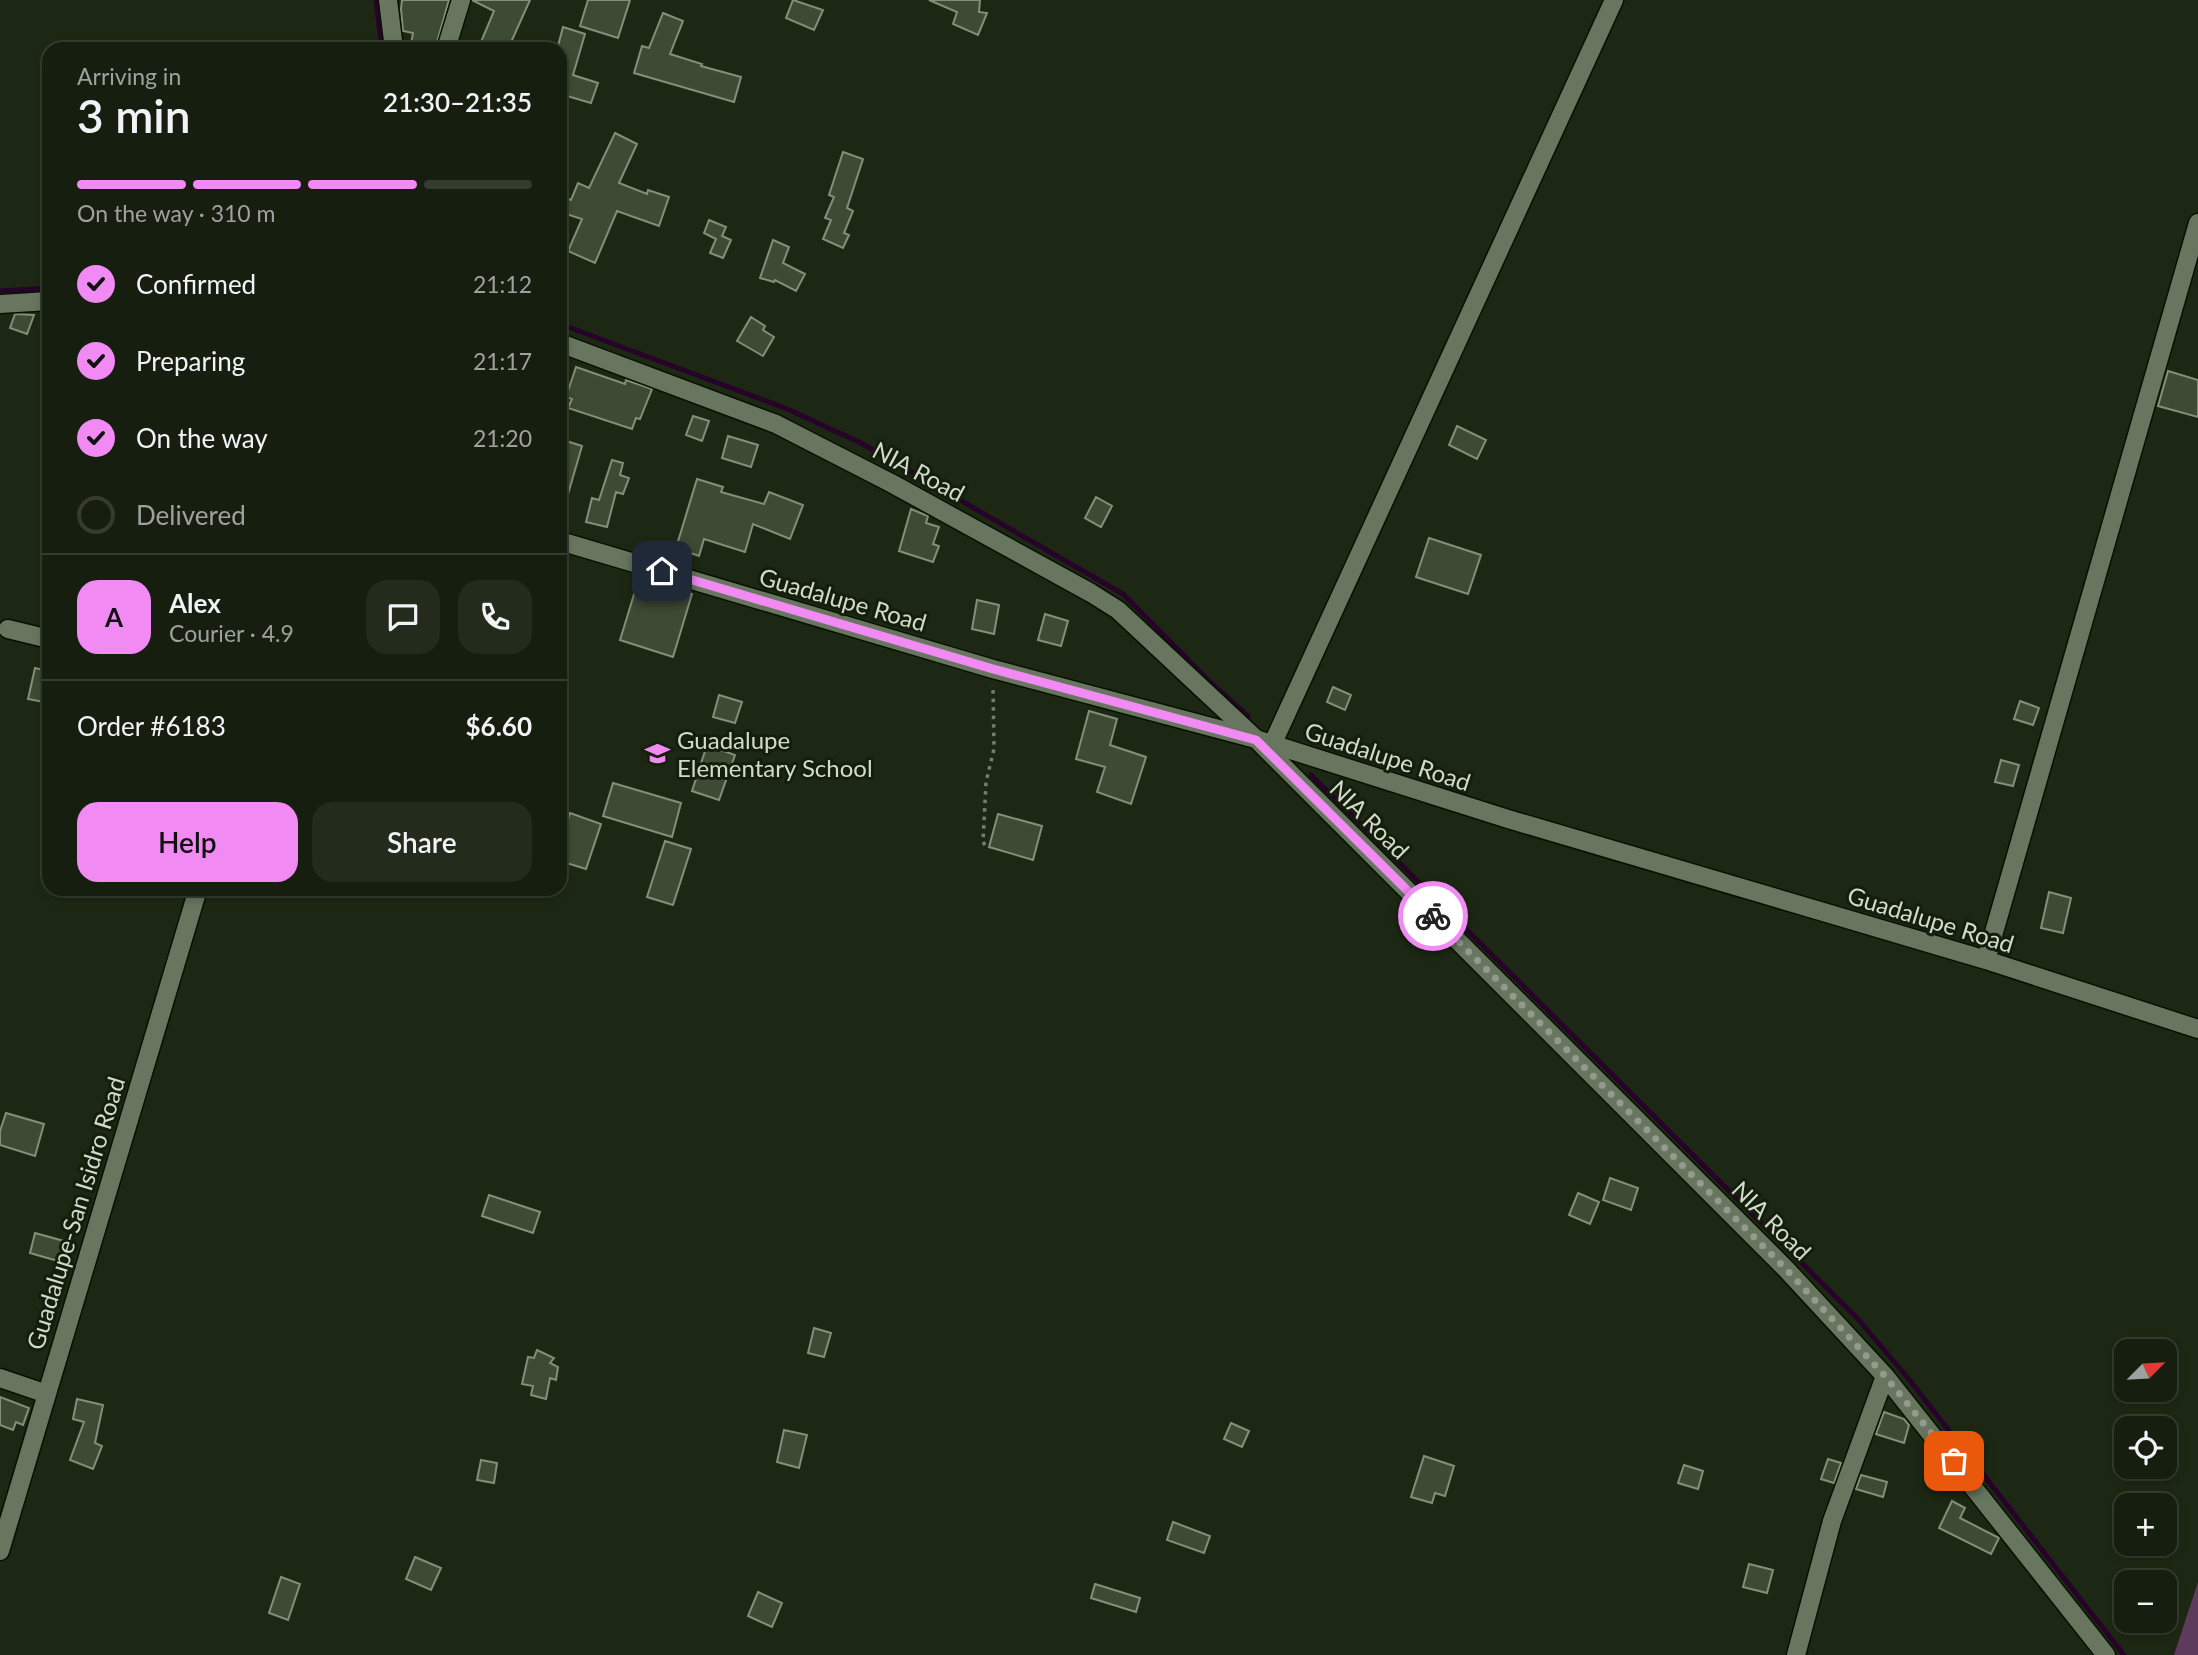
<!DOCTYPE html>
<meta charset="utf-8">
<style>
:root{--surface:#161e0f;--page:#232b1d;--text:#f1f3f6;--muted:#9ea29e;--line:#353c2f;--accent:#f28af3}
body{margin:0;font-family:Lato,sans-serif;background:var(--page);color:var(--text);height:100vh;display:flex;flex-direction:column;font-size:26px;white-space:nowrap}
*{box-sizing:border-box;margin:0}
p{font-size:23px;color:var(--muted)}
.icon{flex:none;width:38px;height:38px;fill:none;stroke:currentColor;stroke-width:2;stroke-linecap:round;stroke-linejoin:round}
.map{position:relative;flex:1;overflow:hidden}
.side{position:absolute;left:42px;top:42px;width:525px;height:854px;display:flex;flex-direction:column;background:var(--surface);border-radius:21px;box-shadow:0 4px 10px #0003,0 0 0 2px var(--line)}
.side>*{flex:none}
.needle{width:46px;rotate:66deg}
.tools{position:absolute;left:2114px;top:1339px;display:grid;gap:14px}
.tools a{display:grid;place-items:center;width:63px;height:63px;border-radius:14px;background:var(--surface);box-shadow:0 4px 10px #0003,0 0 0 2px var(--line);font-size:35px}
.pin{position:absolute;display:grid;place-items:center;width:60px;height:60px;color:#fff;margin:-30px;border-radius:14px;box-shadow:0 4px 10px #0006}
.courier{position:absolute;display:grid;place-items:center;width:70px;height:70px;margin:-35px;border:5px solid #f28af3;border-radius:50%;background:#fff;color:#222;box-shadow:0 2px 9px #0007}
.overview em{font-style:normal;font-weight:600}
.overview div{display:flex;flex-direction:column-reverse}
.overview{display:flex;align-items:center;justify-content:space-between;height:119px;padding:0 35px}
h1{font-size:46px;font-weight:600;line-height:52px}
.bar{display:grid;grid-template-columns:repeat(4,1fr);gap:10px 7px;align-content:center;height:84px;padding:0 35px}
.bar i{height:9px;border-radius:5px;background:var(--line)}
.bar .active{background:var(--accent)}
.bar p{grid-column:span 4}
.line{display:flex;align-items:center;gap:18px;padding:0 35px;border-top:2px solid var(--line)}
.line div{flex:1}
.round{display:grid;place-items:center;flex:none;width:74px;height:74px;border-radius:21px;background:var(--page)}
ol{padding:0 35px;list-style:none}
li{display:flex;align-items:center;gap:21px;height:77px}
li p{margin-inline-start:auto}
li .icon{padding:7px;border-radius:50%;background:var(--accent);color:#111;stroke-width:4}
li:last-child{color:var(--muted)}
li i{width:38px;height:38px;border:4px solid var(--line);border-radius:50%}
.action{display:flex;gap:14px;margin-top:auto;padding:14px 35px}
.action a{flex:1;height:80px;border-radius:21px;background:var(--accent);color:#111;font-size:28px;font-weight:600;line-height:80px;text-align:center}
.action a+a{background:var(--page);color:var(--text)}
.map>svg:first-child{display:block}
.green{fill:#5d3b5d}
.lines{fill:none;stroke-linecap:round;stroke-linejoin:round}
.stream{stroke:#270229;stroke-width:5}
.building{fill:#3d4a34;stroke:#829078;stroke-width:2}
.minor-casing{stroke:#071101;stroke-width:21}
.path{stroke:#757e6d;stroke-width:3.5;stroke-dasharray:3.5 5;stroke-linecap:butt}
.minor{stroke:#68765f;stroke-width:18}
.done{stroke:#939c8c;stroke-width:7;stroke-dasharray:0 12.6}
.route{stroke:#f28af3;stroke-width:9}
.labels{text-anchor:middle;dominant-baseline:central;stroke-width:6;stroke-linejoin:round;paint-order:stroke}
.street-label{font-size:24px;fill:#d3dacd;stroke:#141f0b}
.poi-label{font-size:24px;fill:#d3dacd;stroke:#141f0b;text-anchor:start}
</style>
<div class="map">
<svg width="2198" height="1655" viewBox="0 0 2198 1655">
<rect width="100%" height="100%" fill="#1d2814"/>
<!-- green -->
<path class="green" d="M2198 1582V1655H2174Z"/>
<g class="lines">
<!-- stream -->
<path class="stream" d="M376 0 382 49
M0 291 49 288
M560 324 785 408 861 443 1123 594 1210 682 1248 716
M1311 775 1857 1318 1908 1378 2124 1655"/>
</g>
<!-- building -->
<path class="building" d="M402 0H449L435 49H410L413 33 403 31 401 9Z
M472 0H530L508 49H478L494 11Z
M588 0H630L618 38 580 26Z
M793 0 823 10 814 30 786 18Z
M929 0H980L979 12 987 13 978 35 953 24 957 12Z
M663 13 683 21 670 54 702 64 701 66 741 77 734 102 634 73 642 46 649 48Z
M563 27 585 34 573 75 598 83 591 103 567 96 564 106 560 105V47L558 46Z
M615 133 637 144 619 183 647 194 648 190 669 197 659 226 617 211 595 263 568 251 582 219 560 212V196L571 200 578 183 589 188Z
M843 152 863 159 847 208 853 211 844 233 849 235 843 248 823 239 831 220 825 218 834 197 829 195Z
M709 220 726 227 722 236 731 240 723 258 710 253 716 239 704 233Z
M773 240 789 247 783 263 805 274 796 291 775 280 774 282 760 278Z
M15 314 34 315 27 334 10 328Z
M751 317 765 326 763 330 774 337 763 356 737 341Z
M576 367 625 384 626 380 652 389 640 419 636 418 632 429 568 408 572 399 566 397Z
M2168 371 2198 380V417L2158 406Z
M693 416 709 421 702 441 686 435Z
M1457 426 1486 440 1477 459 1449 445Z
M728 436 758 445 751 467 722 458Z
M560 439 582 446 564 508H560Z
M612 460 623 463 620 475 629 478 623 494 616 492 607 527 586 522 592 498 599 500Z
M697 479 723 487 721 492 764 504 769 492 803 505 790 539 753 524 745 552 704 539 699 556 676 548Z
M1096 497 1112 506 1101 527 1085 518Z
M911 509 928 516 926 523 939 527 933 544 939 546 933 562 899 551Z
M1429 538 1481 555 1468 594 1416 577Z
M639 578 692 594 673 657 620 640Z
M977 600 999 605 994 634 972 629Z
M1045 614 1068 621 1061 646 1038 640Z
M35 668 49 671V703L28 699Z
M1333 687 1351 695 1345 710 1327 702Z
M719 695 742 702 735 723 713 717Z
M2020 701 2039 708 2033 725 2014 719Z
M1089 711 1117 719 1110 745 1146 757 1131 804 1097 792 1105 767 1076 759Z
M707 745 735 755 719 800 692 791Z
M2001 760 2019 765 2013 786 1995 782Z
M613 783 681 803 672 837 603 816Z
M570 813 601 824 586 869 560 861V843Z
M998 814 1042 826 1033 860 989 847Z
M665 841 691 849 673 905 647 897Z
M2049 892 2071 898 2063 933 2041 928Z
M6 1113 44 1124 35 1156 0 1145V1131Z
M1610 1178 1638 1188 1631 1210 1603 1200Z
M1578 1193 1599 1202 1590 1224 1569 1215Z
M489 1195 540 1212 533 1233 482 1216Z
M35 1233 64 1241 58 1261 30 1253Z
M814 1328 831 1333 824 1357 808 1353Z
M537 1350 554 1358 550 1363 558 1367 556 1380 550 1378 546 1399 531 1395 533 1386 522 1384 528 1357 534 1358Z
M0 1397 29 1408 23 1425 16 1422 13 1430 0 1425Z
M77 1399 103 1405 95 1443 102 1446 93 1469 70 1460 84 1422 73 1419Z
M1884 1412 1904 1419 1909 1425 1904 1443 1876 1434Z
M1231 1423 1249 1431 1242 1447 1224 1439Z
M784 1430 807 1435 799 1468 777 1462Z
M1424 1456 1454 1466 1445 1496 1435 1493 1432 1503 1411 1497Z
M1828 1459 1841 1463 1834 1483 1821 1479Z
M481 1460 497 1463 494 1483 477 1480Z
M1684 1465 1703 1471 1698 1489 1678 1483Z
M1861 1475 1887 1482 1883 1497 1856 1489Z
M1952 1501 1965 1508 1960 1518 1999 1538 1991 1554 1939 1528Z
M1173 1522 1210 1536 1204 1553 1167 1540Z
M415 1557 441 1568 431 1590 406 1579Z
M1749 1564 1773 1570 1767 1593 1743 1587Z
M281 1577 300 1584 288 1620 269 1613Z
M1095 1584 1140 1598 1136 1612 1091 1598Z
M758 1592 782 1603 772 1627 748 1616Z"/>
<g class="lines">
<defs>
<path id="minor" d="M388 0 394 49
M446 49 461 0
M0 304 49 301
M560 343 776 424 891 483 1091 593 1118 610 1256 739 1785 1268 1885 1376 2106 1655
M560 541 993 669 1256 739 1508 819 1986 960 2198 1029
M8 629 49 639
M1272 745 1614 0
M1986 960 2198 223
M0 1378 47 1394
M0 1551 198 889
M1796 1655 1832 1521 1885 1376"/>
</defs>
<!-- minor casing -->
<use href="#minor" class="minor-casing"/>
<!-- path -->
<path class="path" d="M985 845 983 842 986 782 994 749 993 685"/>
<!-- minor -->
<use href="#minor" class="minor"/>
</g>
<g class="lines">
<!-- done -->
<path class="done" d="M1433 916 1785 1268 1885 1376 1954 1461"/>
<!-- route -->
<path class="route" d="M662 571 993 669 1256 740 1433 916"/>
</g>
<!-- icons -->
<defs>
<symbol id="school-bare" viewBox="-9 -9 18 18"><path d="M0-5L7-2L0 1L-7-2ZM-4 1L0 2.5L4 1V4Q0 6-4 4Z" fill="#f28af3" stroke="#141f0b" stroke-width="2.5" paint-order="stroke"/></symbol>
</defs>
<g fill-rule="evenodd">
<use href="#school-bare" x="640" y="736" width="35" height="35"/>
</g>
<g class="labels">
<!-- street labels -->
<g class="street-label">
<text transform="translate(919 471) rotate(28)">NIA Road</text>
<text transform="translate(843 599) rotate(16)">Guadalupe Road</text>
<text transform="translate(1388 756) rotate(18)">Guadalupe Road</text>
<text transform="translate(1370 819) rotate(45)">NIA Road</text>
<text transform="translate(1931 919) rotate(17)">Guadalupe Road</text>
<text transform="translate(75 1213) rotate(-73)">Guadalupe-San Isidro Road</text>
<text transform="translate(1772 1220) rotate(45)">NIA Road</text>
</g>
<!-- poi labels -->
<g class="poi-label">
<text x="677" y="739">Guadalupe<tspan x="677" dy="28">Elementary School</tspan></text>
</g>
</g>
</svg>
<div class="tools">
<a><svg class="needle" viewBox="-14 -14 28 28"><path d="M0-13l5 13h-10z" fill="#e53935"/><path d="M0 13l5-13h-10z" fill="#9ea29e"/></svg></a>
<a><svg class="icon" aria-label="locate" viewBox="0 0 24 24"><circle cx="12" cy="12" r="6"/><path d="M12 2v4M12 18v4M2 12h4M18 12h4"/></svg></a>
<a>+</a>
<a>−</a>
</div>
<div class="pin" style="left:1954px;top:1461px;background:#ea580c"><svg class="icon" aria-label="bag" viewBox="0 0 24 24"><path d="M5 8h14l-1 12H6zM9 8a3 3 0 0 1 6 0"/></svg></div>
<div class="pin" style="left:662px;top:571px;background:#1f2937"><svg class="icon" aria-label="home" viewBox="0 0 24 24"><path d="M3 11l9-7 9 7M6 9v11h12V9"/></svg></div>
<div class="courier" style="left:1433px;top:916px"><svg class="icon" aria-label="bike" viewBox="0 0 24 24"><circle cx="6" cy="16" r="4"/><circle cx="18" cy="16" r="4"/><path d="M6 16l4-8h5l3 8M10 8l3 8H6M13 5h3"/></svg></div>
<section class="side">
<div class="overview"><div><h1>3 min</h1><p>Arriving in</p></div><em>21:30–21:35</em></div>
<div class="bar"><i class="active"></i><i class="active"></i><i class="active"></i><i></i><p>On the way · 310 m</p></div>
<ol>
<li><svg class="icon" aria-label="check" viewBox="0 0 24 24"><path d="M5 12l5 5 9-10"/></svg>Confirmed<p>21:12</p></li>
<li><svg class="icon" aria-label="check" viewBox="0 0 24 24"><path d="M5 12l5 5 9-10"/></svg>Preparing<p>21:17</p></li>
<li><svg class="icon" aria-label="check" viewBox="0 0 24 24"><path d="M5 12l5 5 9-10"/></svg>On the way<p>21:20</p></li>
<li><i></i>Delivered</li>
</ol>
<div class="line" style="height:126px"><b class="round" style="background:var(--accent);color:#111">A</b><div><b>Alex</b><p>Courier · 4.9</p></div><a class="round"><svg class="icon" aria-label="chat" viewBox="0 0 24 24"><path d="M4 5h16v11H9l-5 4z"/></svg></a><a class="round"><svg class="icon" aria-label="phone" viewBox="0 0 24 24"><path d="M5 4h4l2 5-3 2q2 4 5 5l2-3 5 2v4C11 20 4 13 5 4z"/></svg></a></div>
<div class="line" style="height:91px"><div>Order #6183</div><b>$6.60</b></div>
<div class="action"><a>Help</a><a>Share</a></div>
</section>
</div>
